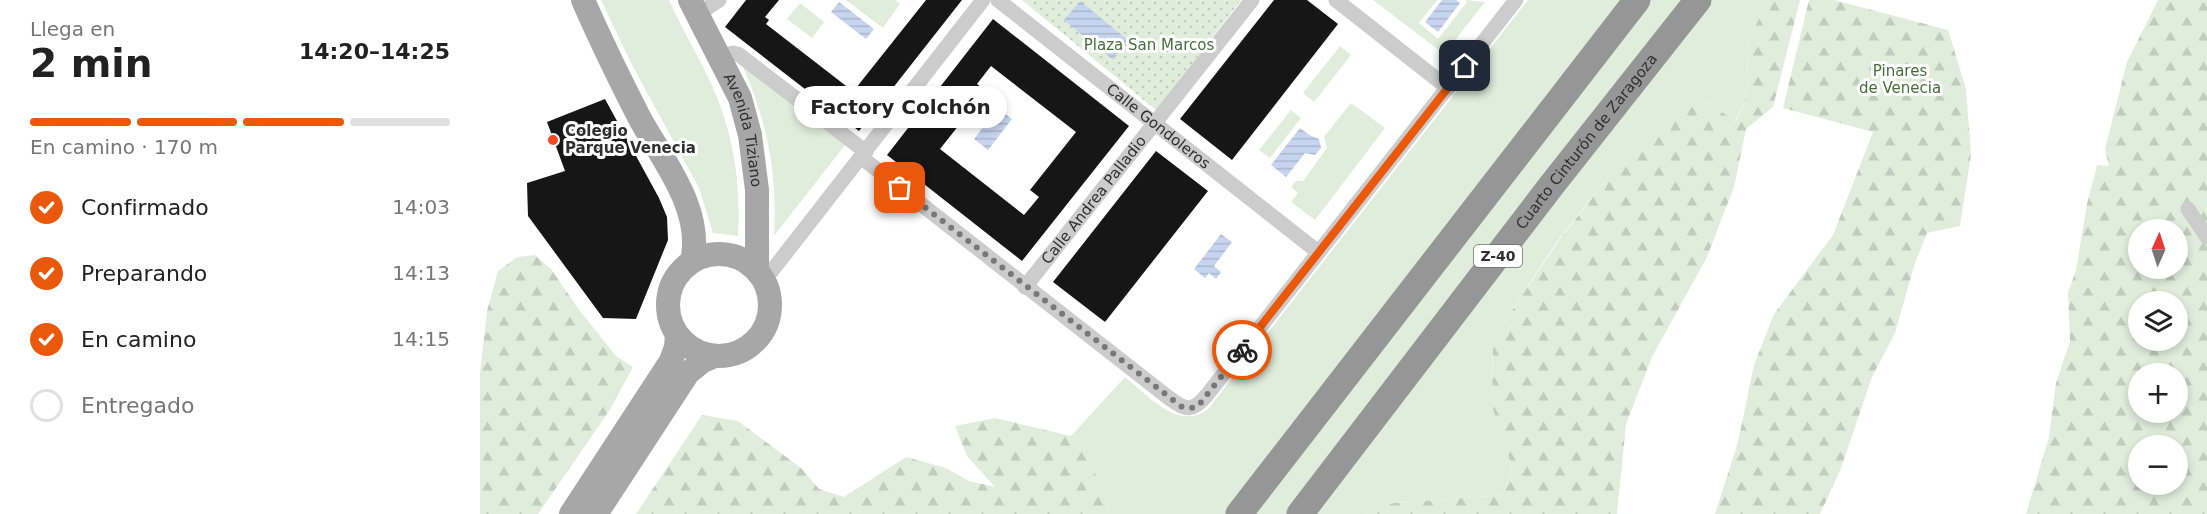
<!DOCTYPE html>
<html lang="es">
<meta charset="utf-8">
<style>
:root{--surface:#fff;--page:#f2f2f2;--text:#222;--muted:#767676;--line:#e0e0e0;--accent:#ea580c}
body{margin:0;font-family:"DejaVu Sans",sans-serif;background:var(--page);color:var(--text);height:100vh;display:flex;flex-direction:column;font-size:22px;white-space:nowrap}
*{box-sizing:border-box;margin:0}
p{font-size:20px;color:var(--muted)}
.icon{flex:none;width:33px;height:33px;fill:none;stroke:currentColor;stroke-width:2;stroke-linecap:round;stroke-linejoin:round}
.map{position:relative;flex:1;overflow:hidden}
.sheet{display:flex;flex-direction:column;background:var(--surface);width:480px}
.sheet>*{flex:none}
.needle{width:39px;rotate:3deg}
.tools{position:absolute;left:1648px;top:219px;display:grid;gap:12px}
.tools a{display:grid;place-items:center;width:60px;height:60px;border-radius:50%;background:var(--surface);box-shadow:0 3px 9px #0003;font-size:30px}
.pin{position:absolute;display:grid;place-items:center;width:51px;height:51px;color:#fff;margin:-26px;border-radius:12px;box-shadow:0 3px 9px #0006}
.courier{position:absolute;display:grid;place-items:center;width:60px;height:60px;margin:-30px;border:4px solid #ea580c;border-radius:50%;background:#fff;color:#222;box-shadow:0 2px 8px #0007}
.bubble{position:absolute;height:42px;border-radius:21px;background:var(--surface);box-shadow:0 3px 9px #0003;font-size:20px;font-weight:700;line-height:42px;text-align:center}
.head em{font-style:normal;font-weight:700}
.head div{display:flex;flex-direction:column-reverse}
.head{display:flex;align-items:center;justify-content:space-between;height:102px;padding:0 30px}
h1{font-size:39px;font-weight:700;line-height:45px}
.bar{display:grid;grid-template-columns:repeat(4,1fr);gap:9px 6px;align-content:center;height:72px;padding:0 30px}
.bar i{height:8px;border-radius:4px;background:var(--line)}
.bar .on{background:var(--accent)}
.bar p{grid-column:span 4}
ol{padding:0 30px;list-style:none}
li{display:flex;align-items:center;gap:18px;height:66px}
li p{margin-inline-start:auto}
li .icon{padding:6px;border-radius:50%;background:var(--accent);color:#fff;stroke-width:4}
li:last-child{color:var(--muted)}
li i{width:33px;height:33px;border:3px solid var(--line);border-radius:50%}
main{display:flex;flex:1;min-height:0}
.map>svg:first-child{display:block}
.green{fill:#e0eddb}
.forest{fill:url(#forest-firs);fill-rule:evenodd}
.park{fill:url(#park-dots)}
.water{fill:url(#water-rules)}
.building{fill:#161616;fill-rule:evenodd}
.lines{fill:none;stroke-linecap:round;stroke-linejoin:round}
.street{stroke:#ccc;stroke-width:15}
.primary{stroke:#a7a7a7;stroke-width:24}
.highway{stroke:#969696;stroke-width:27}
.done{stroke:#787878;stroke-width:6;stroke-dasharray:0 10.8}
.route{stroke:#ea580c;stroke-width:8}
.poi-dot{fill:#f44822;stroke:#fff;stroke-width:2}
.labels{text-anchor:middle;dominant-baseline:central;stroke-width:6;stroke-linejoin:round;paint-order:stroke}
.shield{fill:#fff;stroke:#6d6d6d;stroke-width:1.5}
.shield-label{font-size:14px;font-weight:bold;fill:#2f2f2f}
.park-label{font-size:15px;fill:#446e38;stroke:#fff}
.street-label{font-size:15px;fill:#2f2f2f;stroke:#fff}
.poi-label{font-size:15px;font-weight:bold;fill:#2f2f2f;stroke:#fff;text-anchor:start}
</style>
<main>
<section class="sheet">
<div class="head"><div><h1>2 min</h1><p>Llega en</p></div><em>14:20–14:25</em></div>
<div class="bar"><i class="on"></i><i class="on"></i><i class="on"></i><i></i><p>En camino · 170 m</p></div>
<ol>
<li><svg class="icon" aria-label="check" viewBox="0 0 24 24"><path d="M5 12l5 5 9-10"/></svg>Confirmado<p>14:03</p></li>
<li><svg class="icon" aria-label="check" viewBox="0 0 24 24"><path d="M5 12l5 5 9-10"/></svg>Preparando<p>14:13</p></li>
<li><svg class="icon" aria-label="check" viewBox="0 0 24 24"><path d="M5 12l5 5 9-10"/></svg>En camino<p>14:15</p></li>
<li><i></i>Entregado</li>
</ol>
</section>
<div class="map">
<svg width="1727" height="514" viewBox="0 0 1727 514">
<defs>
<pattern id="forest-firs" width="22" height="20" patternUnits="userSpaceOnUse" patternTransform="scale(1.5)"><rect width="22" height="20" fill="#e0eddb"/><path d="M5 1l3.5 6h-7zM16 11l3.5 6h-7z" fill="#c0ccbc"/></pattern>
<pattern id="park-dots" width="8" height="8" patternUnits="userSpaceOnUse" patternTransform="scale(1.5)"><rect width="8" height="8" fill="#e0eddb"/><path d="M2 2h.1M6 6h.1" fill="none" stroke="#c0ccbc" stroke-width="1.8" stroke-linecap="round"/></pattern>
<pattern id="water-rules" width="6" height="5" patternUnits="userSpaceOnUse" patternTransform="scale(1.5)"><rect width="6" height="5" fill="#c6d4ef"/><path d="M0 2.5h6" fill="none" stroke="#aab6cd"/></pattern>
</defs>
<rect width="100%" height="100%" fill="#fff"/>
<!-- green -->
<path class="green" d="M121 0H189C201 27 216 52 229 79 253 129 261 181 258 236L233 233 219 188 151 63Z
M366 0H415L420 4 403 28Z
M893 0H957L939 23 958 39 987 2 986 0 1005 2 964 54Z
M1048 0H1288L1270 37 1265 102 1255 121 1221 99 1139 163 1076 243 1013 339 1012 406 1032 467 1023 495 903 504 885 514H627C626 485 607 459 591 436L645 377C668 395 698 432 728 409Z
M320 3 344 22 332 38 307 19Z
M860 46 871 55 834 102 823 93Z
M262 65 365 145 294 236C298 175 287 120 262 65Z
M871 103 905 128 835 220 811 202 818 193 811 187 816 181H823L847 148 844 137Z
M811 110 821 118 790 158 779 150Z"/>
<!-- forest -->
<path class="forest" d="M1288 0H1320L1293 107 1266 129 1254 187 1227 257 1172 357 1146 424 1137 514H885L903 504 1023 495 1032 467 1012 406 1013 339 1077 243 1139 163 1204 100 1221 99 1256 121 1265 102 1270 37Z
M1329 0H1354L1468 30 1486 89 1491 155 1480 226 1447 233 1434 266 1415 333 1392 377 1360 471 1340 514H1235L1258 442 1274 365 1294 314 1353 235 1393 132 1303 108Z
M1678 0H1727V514H1546L1569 437 1576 383 1590 341 1588 293 1596 270 1607 204 1617 165 1629 166 1625 149 1647 62ZM1659 230H1698V268H1659ZM1659 302H1698V340H1659ZM1659 374H1698V412H1659ZM1659 446H1698V484H1659Z
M55 255 71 269 100 311 136 356 153 367 129 411 58 514H0V374L7 311 18 271 37 257Z
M222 415 258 421 321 468 339 489 364 497 426 457 466 468 489 481 515 487 487 456 475 426 515 418 591 436C607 459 626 485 627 514H156Z"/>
<!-- park -->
<path class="park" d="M542 0H761L676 110Z"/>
<!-- water -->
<path class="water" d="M962 0H976L980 3 958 32 945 22Z
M600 1 648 40 633 60 584 20Z
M359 2 394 29 386 39 351 12Z
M518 108 532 119 508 150 494 139Z
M820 128 831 136 839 139 841 148 835 155 825 153 806 177 791 165Z
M741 234 752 242 734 266 741 272 736 279 729 273 725 278 714 269Z"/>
<!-- building -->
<path class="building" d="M266 0H299L285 17 289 20 286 24 370 89 373 86 376 88 446 0H482L379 131 245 27Z
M794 0H827L858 24 752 160 700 119Z
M513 19 649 126 542 261 407 155ZM511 66 596 132 550 190 559 197 544 215 460 149 506 91 497 84Z
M125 99 179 198 187 217 188 240 156 319 123 318 48 216 47 183 85 171 67 122Z
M676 151 728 191 625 322 573 282Z"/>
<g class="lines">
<!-- street -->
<g class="street">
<path id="s1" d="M518 0 838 252"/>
<path d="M856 0 968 88"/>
<path d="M217 15 239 0"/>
<path d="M239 59 253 53 258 54 386 152"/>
<path d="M382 158 689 398C706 411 713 412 727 395L1036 0"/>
<path d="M1708 209 1727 237"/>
<path d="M284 281 503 0"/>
<path id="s2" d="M545 287 772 0"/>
</g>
<!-- primary -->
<g class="primary">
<path d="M103 0C120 39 139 78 159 117 182 160 224 209 212 261"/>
<path id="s3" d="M210 0 260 98 270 135 277 190V270"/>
<circle cx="239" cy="305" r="51"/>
<path d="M91 514 191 361 196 347 197 335"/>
<path d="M116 514 208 373 223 361 235 356"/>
</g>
<!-- highway -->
<g class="highway">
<path d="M759 514 1157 0"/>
<path id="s4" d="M820 514 1071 186 1218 0"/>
</g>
</g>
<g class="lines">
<!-- done -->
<path class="done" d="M420 188 702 407 714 408 719 405 762 350"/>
<!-- route -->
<path class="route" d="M762 350 985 66"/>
</g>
<!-- markers -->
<circle class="poi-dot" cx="73" cy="140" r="6"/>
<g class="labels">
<!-- shield labels -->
<rect class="shield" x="994" y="245" width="48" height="22" rx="4.5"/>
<g class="shield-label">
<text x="1018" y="256">Z-40</text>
</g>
<!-- park labels -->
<g class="park-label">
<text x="669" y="45">Plaza San Marcos</text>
<text x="1420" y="71">Pinares<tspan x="1420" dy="17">de Venecia</tspan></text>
</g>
<!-- street labels -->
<g class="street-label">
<text stroke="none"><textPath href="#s1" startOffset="204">Calle Gondoleros</textPath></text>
<text stroke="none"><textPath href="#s3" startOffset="142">Avenida Tiziano</textPath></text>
<text stroke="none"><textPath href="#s4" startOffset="470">Cuarto Cinturón de Zaragoza</textPath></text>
<text stroke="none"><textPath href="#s2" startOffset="111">Calle Andrea Palladio</textPath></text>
</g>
<!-- poi labels -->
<g class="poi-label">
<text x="85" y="131">Colegio<tspan x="85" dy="17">Parque Venecia</tspan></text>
</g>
</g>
</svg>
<div class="tools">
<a><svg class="needle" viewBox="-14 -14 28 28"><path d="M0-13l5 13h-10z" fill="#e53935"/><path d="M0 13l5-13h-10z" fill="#767676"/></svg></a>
<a><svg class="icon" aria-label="layers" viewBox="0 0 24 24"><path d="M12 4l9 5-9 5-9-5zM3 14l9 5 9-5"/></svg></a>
<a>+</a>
<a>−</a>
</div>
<div class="pin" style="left:420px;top:188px;background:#ea580c"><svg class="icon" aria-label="bag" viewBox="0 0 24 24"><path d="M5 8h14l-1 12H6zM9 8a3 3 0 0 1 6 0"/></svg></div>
<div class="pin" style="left:985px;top:66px;background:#1f2937"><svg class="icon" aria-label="home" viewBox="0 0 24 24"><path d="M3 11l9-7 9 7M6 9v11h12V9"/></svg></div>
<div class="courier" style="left:762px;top:350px"><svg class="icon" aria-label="bike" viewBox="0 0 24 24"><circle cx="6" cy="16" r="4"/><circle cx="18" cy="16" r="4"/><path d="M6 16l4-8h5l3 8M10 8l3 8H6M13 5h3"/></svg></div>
<div class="bubble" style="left:314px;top:86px;width:213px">Factory Colchón</div>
</div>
</main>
